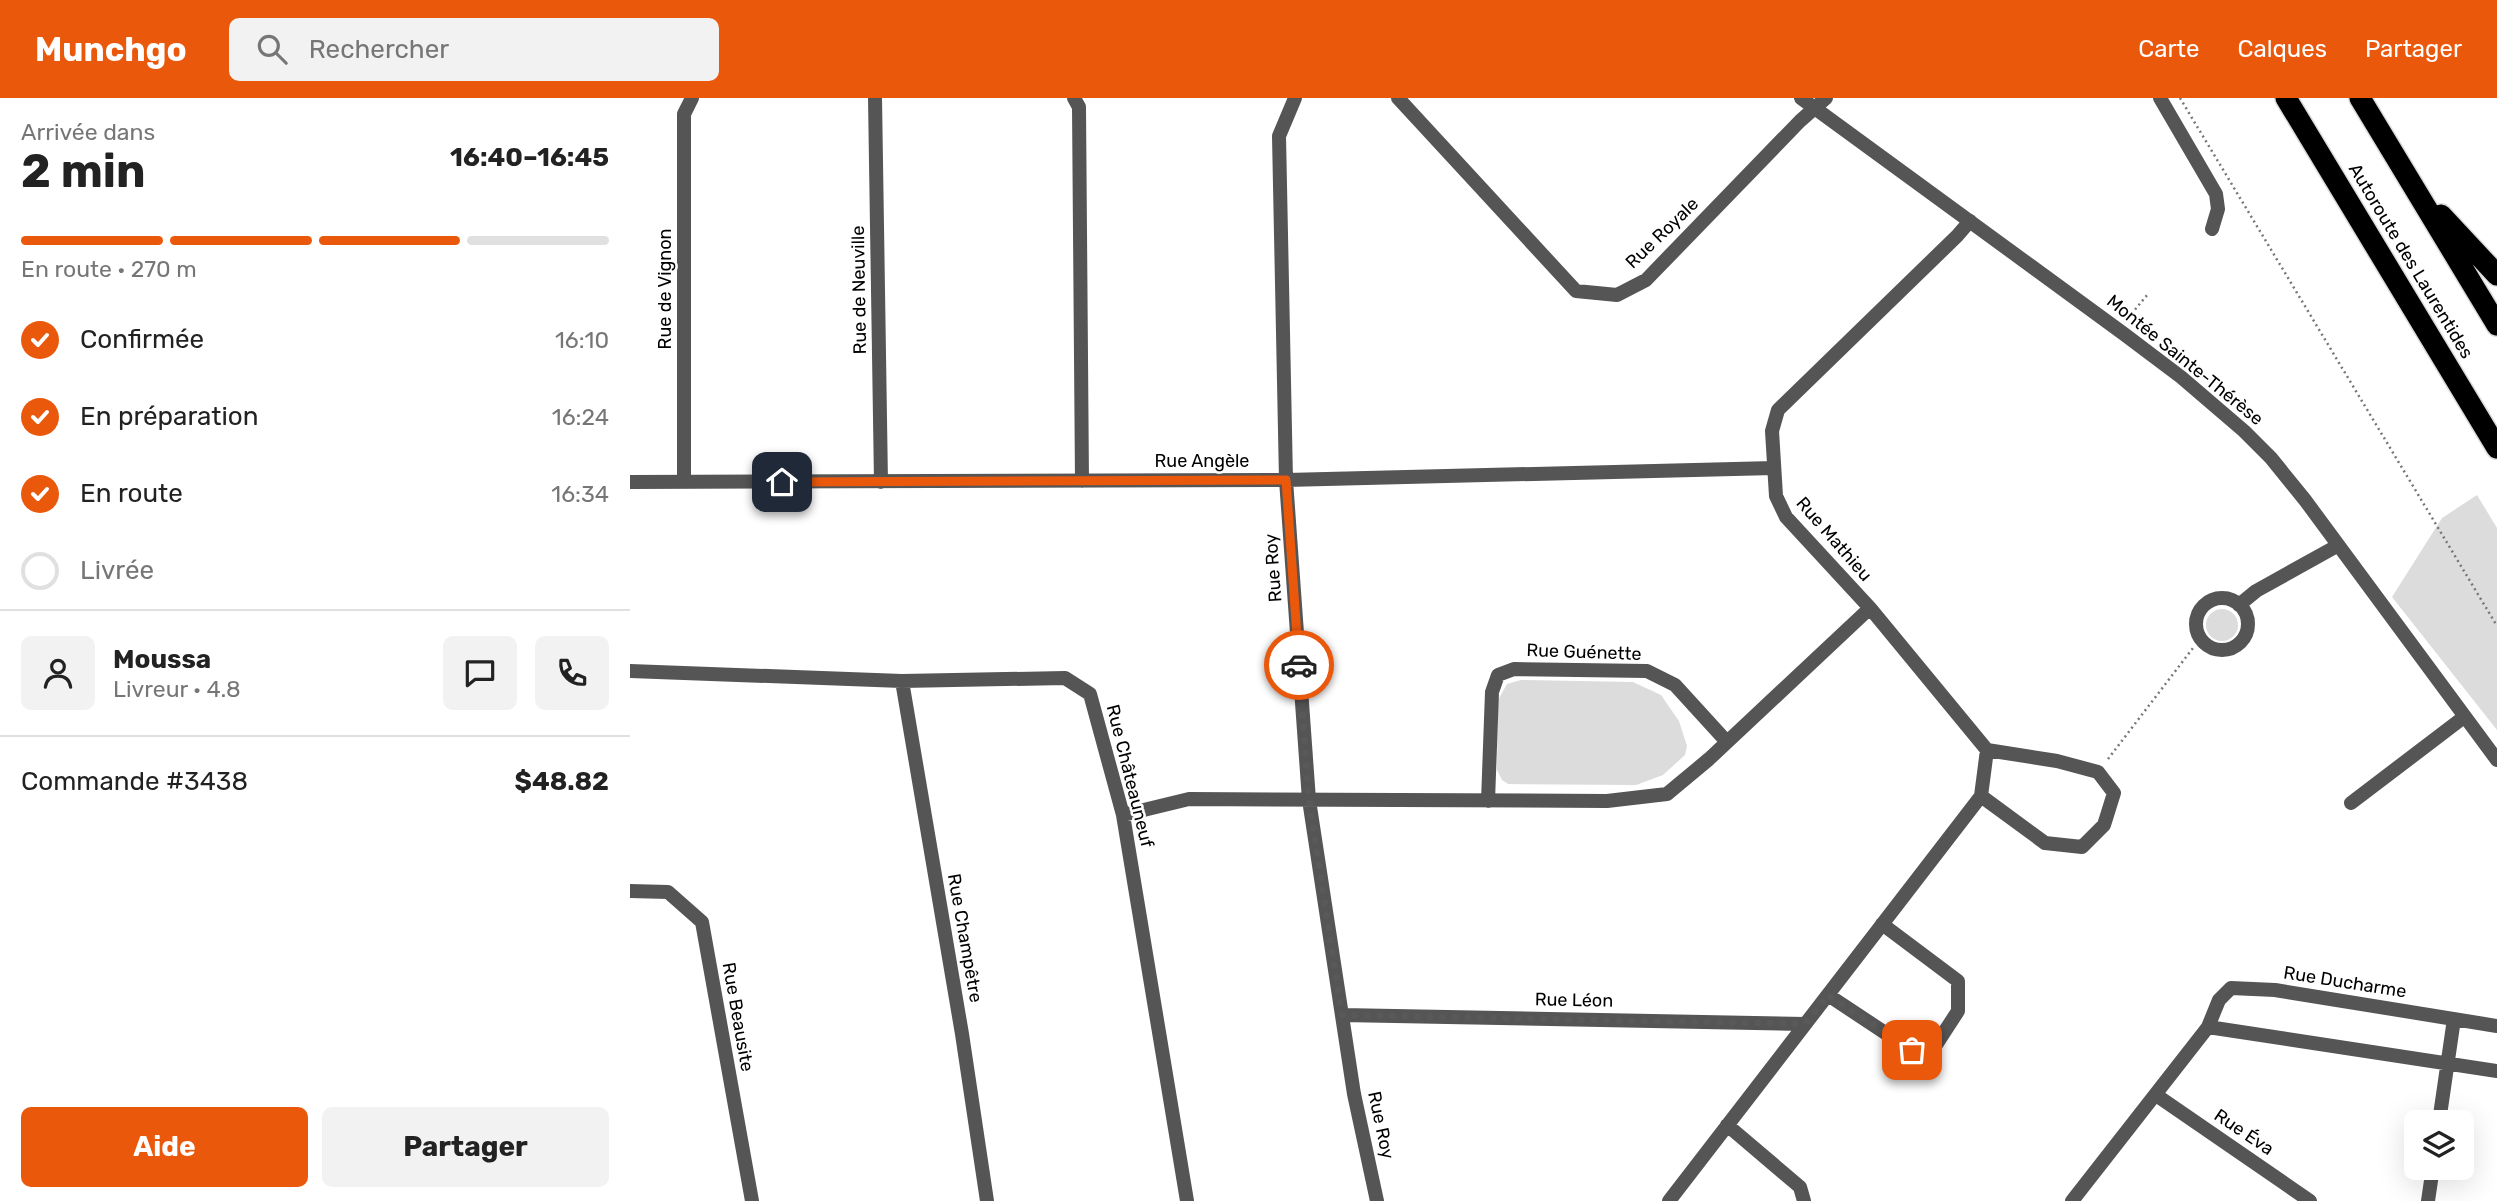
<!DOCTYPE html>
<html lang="fr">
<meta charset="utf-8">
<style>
:root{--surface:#fff;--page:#f2f2f2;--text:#222;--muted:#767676;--line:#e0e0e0;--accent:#ea580c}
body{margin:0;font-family:Rubik,sans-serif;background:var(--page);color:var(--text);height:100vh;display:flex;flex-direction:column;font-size:26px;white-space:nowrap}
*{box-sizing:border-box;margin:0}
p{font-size:23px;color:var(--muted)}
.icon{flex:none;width:38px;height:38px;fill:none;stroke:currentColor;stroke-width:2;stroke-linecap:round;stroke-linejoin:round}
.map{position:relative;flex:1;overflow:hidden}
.details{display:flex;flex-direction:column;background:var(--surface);width:630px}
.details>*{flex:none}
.buttons{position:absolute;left:1774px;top:1012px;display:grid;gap:14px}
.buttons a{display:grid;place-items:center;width:70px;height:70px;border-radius:10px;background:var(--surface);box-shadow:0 7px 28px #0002;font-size:35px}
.pin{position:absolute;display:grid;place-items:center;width:60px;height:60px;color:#fff;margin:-30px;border-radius:14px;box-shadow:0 4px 10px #0006}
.courier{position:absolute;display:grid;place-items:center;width:70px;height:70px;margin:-35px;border:5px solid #ea580c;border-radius:50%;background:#fff;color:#222;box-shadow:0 2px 9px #0007}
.overview em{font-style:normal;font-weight:700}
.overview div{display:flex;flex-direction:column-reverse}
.overview{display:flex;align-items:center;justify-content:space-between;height:119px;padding:0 21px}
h1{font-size:46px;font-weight:700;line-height:52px}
.bar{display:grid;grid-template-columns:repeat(4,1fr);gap:10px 7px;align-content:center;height:84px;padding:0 21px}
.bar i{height:9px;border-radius:5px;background:var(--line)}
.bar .current{background:var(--accent)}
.bar p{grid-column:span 4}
.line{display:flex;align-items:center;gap:18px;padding:0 21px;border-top:2px solid var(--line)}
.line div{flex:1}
.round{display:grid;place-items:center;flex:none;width:74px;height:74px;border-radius:10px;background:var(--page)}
ol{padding:0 21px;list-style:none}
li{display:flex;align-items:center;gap:21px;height:77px}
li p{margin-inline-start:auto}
li .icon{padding:7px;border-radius:50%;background:var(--accent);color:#fff;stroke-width:4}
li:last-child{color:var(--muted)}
li i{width:38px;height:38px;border:4px solid var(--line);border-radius:50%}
.button{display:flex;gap:14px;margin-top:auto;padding:14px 21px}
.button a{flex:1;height:80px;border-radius:10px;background:var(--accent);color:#fff;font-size:28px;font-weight:700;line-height:80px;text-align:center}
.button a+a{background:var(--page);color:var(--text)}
header{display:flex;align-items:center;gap:42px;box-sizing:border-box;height:98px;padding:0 35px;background:var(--accent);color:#fff}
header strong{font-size:33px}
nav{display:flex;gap:38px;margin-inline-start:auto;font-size:24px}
.search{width:490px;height:63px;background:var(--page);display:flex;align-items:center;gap:18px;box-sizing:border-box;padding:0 24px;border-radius:10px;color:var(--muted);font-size:26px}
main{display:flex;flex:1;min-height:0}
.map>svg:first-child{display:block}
.green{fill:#dcdcdc}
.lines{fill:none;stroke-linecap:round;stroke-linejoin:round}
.motorway-casing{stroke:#dbdbdb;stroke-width:24}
.path{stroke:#777;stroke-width:2.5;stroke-dasharray:2 3.5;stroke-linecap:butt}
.minor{stroke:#555;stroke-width:14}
.tertiary{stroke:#555;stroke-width:14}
.motorway{stroke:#000;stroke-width:21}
.done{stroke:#595959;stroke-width:7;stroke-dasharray:0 12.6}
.route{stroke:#ea580c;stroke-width:9}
.labels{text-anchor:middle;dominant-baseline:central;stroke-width:5;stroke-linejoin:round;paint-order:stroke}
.street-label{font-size:18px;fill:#000;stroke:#fff}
</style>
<header>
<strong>Munchgo</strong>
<div class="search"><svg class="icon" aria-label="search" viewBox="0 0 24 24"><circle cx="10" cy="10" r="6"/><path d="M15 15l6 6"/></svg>Rechercher</div>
<nav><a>Carte</a><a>Calques</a><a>Partager</a></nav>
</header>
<main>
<section class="details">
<div class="overview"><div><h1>2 min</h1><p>Arrivée dans</p></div><em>16:40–16:45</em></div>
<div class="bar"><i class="current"></i><i class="current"></i><i class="current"></i><i></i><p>En route · 270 m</p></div>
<ol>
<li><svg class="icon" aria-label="check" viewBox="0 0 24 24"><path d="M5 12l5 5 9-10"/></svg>Confirmée<p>16:10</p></li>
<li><svg class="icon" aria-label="check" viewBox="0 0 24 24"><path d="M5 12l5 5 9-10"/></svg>En préparation<p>16:24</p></li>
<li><svg class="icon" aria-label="check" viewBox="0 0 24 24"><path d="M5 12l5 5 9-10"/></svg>En route<p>16:34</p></li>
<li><i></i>Livrée</li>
</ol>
<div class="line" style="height:126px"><a class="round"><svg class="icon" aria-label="person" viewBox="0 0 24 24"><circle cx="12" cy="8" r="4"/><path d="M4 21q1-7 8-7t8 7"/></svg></a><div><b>Moussa</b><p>Livreur · 4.8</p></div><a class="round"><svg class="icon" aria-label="chat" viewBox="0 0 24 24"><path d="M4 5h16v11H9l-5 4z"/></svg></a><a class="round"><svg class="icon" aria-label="phone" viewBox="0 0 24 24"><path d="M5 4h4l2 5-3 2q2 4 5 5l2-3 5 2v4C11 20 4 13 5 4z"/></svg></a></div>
<div class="line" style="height:91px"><div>Commande #3438</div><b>$48.82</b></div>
<div class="button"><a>Aide</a><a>Partager</a></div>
</section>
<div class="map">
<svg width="1867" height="1103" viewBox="0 0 1867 1103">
<rect width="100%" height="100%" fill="#fff"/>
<!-- green -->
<path class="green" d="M1847 397 1867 430V632L1762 499 1812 420Z
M1576 527a16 16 0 1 1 32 0a16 16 0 1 1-32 0Z
M891 582 1003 584 1031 597 1049 623 1057 648 1055 657 1033 677 1006 687 878 686 872 682 867 672 868 602 877 586Z"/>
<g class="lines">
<defs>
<path id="motorway" d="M1656 0 1867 350
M1730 0 1867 227
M1811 117 1867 177"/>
</defs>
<!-- motorway casing -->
<use href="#motorway" class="motorway-casing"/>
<!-- path -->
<path class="path" d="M1550 0 1867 528
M1498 220 1518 196
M1478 661 1563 550"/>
<!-- minor -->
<path class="minor" d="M245 0 251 384
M444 0 449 9 452 383
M665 0 649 38 656 382 679 702 724 996 747 1103
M768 0 946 193 987 197 1016 182 1170 23 1196 0
M1530 0 1586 96 1588 111 1582 131
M0 384 656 382 1144 370
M54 384V16L62 0
M1566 526a26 26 0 1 1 52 0a26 26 0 1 1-52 0Z
M1609 507 1626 493 1707 448
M0 573 272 583 435 580 460 596 493 717 557 1103
M272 583 332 936 357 1103
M1351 698 1415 745 1452 749 1474 727 1484 695 1468 674 1427 663 1357 652
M858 703 862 594 868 577 884 571 1017 573 1045 587 1097 644
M1721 705 1834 619
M493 717 559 701 977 703 1037 696 1079 661 1240 510
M0 793 38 794 72 824 122 1103
M1198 897 1281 952 1304 950 1328 913V883L1252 826
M712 917 1175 926
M1578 929 1867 973
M1526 997 1680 1103
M1809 1024 1824 921
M1097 1027 1170 1089 1174 1103
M1039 1103 1351 698 1357 652 1240 510 1156 419 1146 398 1142 333 1148 312 1327 138 1340 123
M1442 1103 1578 929 1589 902 1601 890 1645 892 1867 928
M1798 1103 1803 1069"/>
<!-- tertiary -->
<path class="tertiary" d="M1171 0 1494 236 1551 279 1614 333 1641 360 1675 402 1867 662"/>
<!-- motorway -->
<use href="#motorway" class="motorway"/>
</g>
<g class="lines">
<!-- done -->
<path class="done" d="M669 567 679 702 712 917 1175 926 1198 897 1282 952"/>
<!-- route -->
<path class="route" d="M152 384 656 382 669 567"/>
</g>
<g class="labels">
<!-- street labels -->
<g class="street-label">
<text transform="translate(1032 135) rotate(-44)">Rue Royale</text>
<text transform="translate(1781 163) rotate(59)">Autoroute des Laurentides</text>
<text transform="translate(35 191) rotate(-90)">Rue de Vignon</text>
<text transform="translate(229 192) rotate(-91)">Rue de Neuville</text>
<text transform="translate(1555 262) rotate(39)">Montée Sainte-Thérèse</text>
<text x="572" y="363">Rue Angèle</text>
<text transform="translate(1204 441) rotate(49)">Rue Mathieu</text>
<text transform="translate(643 470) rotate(-94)">Rue Roy</text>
<text transform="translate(954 554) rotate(2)">Rue Guénette</text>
<text transform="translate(500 678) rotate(76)">Rue Châteauneuf</text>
<text transform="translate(335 840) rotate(80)">Rue Champêtre</text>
<text transform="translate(1715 884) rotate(9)">Rue Ducharme</text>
<text transform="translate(944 902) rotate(1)">Rue Léon</text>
<text transform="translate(108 919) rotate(80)">Rue Beausite</text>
<text transform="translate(751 1027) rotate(78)">Rue Roy</text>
<text transform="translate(1614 1034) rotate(34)">Rue Éva</text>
</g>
</g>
</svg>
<div class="buttons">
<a><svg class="icon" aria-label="layers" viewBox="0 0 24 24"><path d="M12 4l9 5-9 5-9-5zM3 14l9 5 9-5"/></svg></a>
</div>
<div class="pin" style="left:1282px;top:952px;background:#ea580c"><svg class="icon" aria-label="bag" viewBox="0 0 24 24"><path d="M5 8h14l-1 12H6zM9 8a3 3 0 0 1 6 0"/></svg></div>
<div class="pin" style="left:152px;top:384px;background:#1f2937"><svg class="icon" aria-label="home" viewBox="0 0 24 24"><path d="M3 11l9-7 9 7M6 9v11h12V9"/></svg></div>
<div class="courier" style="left:669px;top:567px"><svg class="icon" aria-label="car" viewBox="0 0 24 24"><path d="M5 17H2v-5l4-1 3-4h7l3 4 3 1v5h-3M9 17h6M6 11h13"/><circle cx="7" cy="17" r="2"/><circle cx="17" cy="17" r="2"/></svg></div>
</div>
</main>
